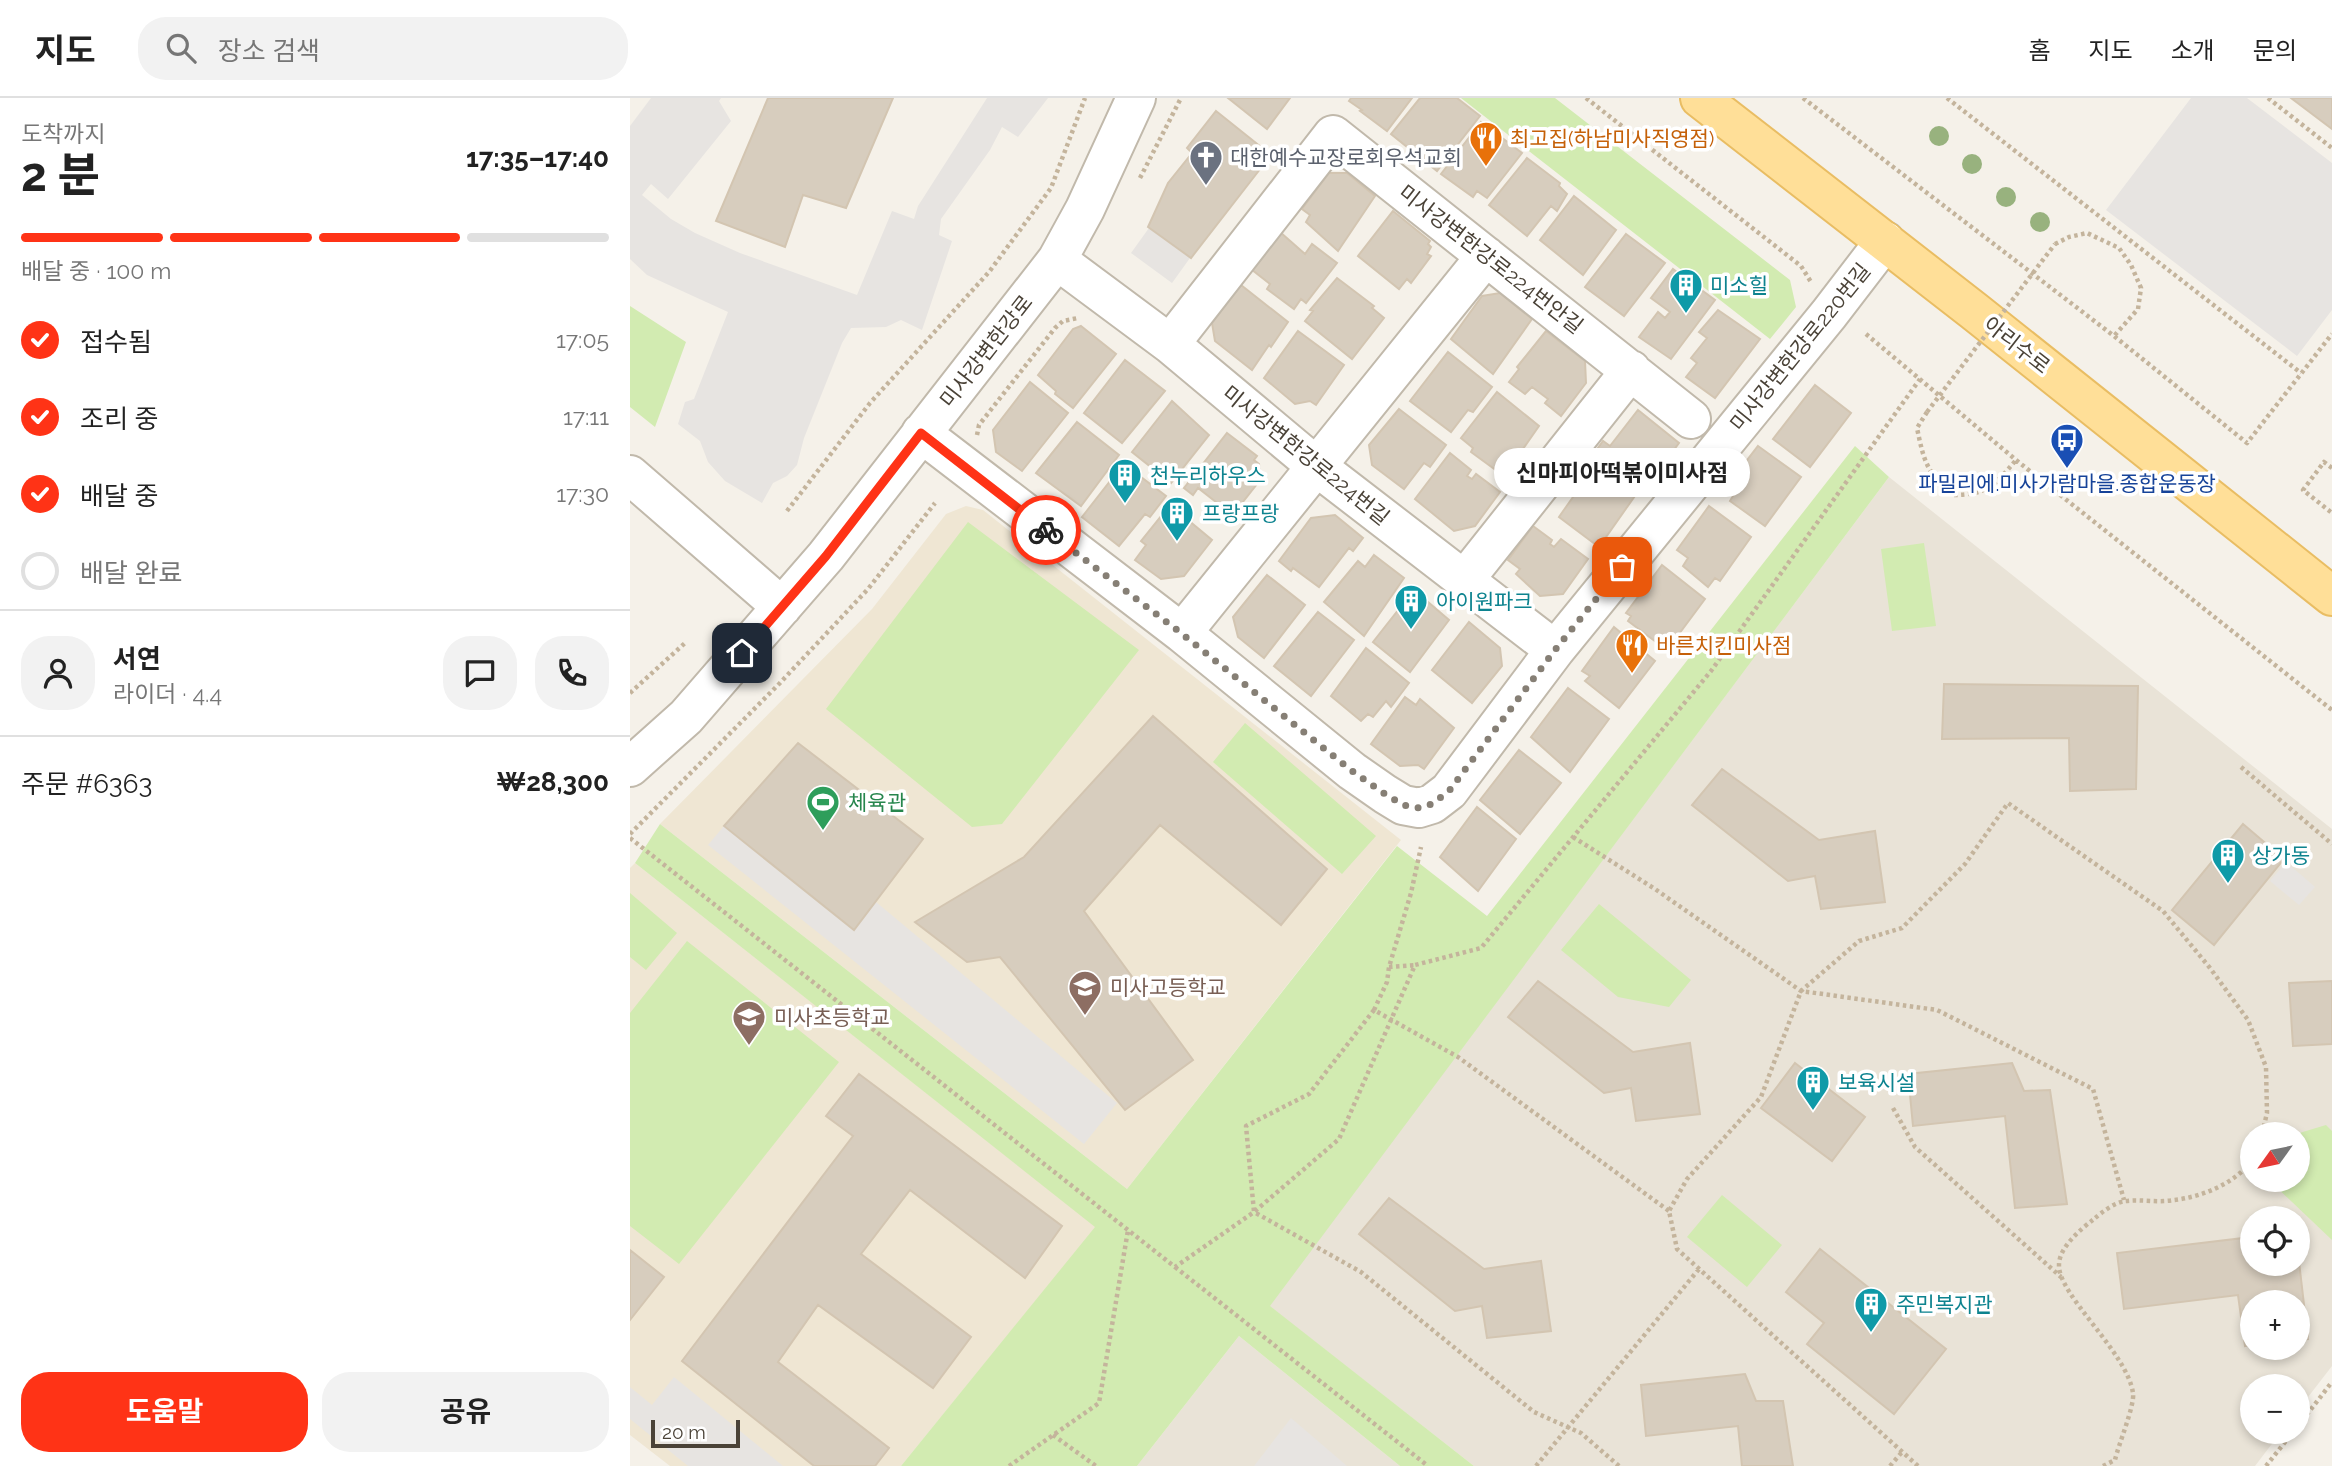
<!DOCTYPE html>
<html lang="ko">
<meta charset="utf-8">
<style>
:root{--surface:#fff;--page:#f2f2f2;--text:#222;--muted:#767676;--line:#e0e0e0;--accent:#ff3316}
body{margin:0;font-family:Raleway,"Noto Sans KR",sans-serif;background:var(--page);color:var(--text);height:100vh;display:flex;flex-direction:column;font-size:26px;white-space:nowrap}
*{box-sizing:border-box;margin:0}
p{font-size:23px;color:var(--muted)}
.icon{flex:none;width:38px;height:38px;fill:none;stroke:currentColor;stroke-width:2;stroke-linecap:round;stroke-linejoin:round}
.map{position:relative;flex:1;overflow:hidden}
.details{display:flex;flex-direction:column;background:var(--surface);width:630px}
.details>*{flex:none}
.needle{width:46px;rotate:237deg}
.buttons{position:absolute;left:1610px;top:1024px;display:grid;gap:14px}
.buttons a{display:grid;place-items:center;width:70px;height:70px;border-radius:50%;background:var(--surface);box-shadow:0 4px 10px #0003;font-size:35px}
.scale{position:absolute;left:21px;bottom:18px;width:89px;box-sizing:border-box;padding-left:7px;border:4px solid #4a4237;border-top:0;font-size:19px;line-height:24px;white-space:nowrap;color:#4a4237;-webkit-text-stroke:5px #fff;paint-order:stroke}
.pin{position:absolute;display:grid;place-items:center;width:60px;height:60px;color:#fff;margin:-30px;border-radius:14px;box-shadow:0 4px 10px #0006}
.courier{position:absolute;display:grid;place-items:center;width:70px;height:70px;margin:-35px;border:5px solid #ff3316;border-radius:50%;background:#fff;color:#222;box-shadow:0 2px 9px #0007}
.bubble{position:absolute;height:49px;border-radius:24px;background:var(--surface);box-shadow:0 4px 10px #0003;font-size:23px;font-weight:700;line-height:49px;text-align:center}
.overview em{font-style:normal;font-weight:700}
.overview div{display:flex;flex-direction:column-reverse}
.overview{display:flex;align-items:center;justify-content:space-between;height:119px;padding:0 21px}
h1{font-size:46px;font-weight:700;line-height:52px}
.bar{display:grid;grid-template-columns:repeat(4,1fr);gap:10px 7px;align-content:center;height:84px;padding:0 21px}
.bar i{height:9px;border-radius:5px;background:var(--line)}
.bar .active{background:var(--accent)}
.bar p{grid-column:span 4}
.line{display:flex;align-items:center;gap:18px;padding:0 21px;border-top:2px solid var(--line)}
.line div{flex:1}
.round{display:grid;place-items:center;flex:none;width:74px;height:74px;border-radius:28px;background:var(--page)}
ol{padding:0 21px;list-style:none}
li{display:flex;align-items:center;gap:21px;height:77px}
li p{margin-inline-start:auto}
li .icon{padding:7px;border-radius:50%;background:var(--accent);color:#fff;stroke-width:4}
li:last-child{color:var(--muted)}
li i{width:38px;height:38px;border:4px solid var(--line);border-radius:50%}
.button{display:flex;gap:14px;margin-top:auto;padding:14px 21px}
.button a{flex:1;height:80px;border-radius:28px;background:var(--accent);color:#fff;font-size:28px;font-weight:700;line-height:80px;text-align:center}
.button a+a{background:var(--page);color:var(--text)}
header{display:flex;align-items:center;gap:42px;box-sizing:border-box;height:98px;padding:0 35px;background:var(--surface);border-bottom:2px solid var(--line)}
header strong{font-size:33px}
nav{display:flex;gap:38px;margin-inline-start:auto;font-size:24px}
.search{width:490px;height:63px;background:var(--page);display:flex;align-items:center;gap:18px;box-sizing:border-box;padding:0 24px;border-radius:28px;color:var(--muted);font-size:26px}
main{display:flex;flex:1;min-height:0}
.map>svg:first-child{display:block}
.residential{fill:#e9e3d7;fill-rule:evenodd}
.education{fill:#efe6d3}
.green{fill:#d2ebb1}
.parking{fill:#e7e4e1}
.building{fill:#d7cdbe;stroke:#d3c5b1;stroke-width:2}
.lines{fill:none;stroke-linecap:round;stroke-linejoin:round}
.minor-casing{stroke:#c1b9ab;stroke-width:42}
.major-casing{stroke:#e9bd63;stroke-width:42}
.path{stroke:#c4b49c;stroke-width:4.5;stroke-dasharray:3.5 3.5;stroke-linecap:butt}
.minor{stroke:#fff;stroke-width:38}
.major{stroke:#ffdf98;stroke-width:38}
.path-bridge{stroke:#c4b49c;stroke-width:4.5;stroke-dasharray:3.5 3.5;stroke-linecap:butt}
.tree{fill:#98b27e}
.done{stroke:#867f75;stroke-width:7;stroke-dasharray:0 12.6}
.route{stroke:#ff3316;stroke-width:9}
.labels{text-anchor:middle;dominant-baseline:central;stroke-width:7;stroke-linejoin:round;paint-order:stroke}
.food-label{font-size:21px;fill:#c56008;stroke:#fff;text-anchor:start}
.worship-label{font-size:21px;fill:#5b616d;stroke:#fff;text-anchor:start}
.street-label{font-size:21px;fill:#4a4237;stroke:#fff}
.culture-label{font-size:21px;fill:#0d838f;stroke:#fff;text-anchor:start}
.transit-label{font-size:21px;fill:#164399;stroke:#fff}
.leisure-label{font-size:21px;fill:#27864d;stroke:#fff;text-anchor:start}
.education-label{font-size:21px;fill:#785e54;stroke:#fff;text-anchor:start}
</style>
<header>
<strong>지도</strong>
<div class="search"><svg class="icon" aria-label="search" viewBox="0 0 24 24"><circle cx="10" cy="10" r="6"/><path d="M15 15l6 6"/></svg>장소 검색</div>
<nav><a>홈</a><a>지도</a><a>소개</a><a>문의</a></nav>
</header>
<main>
<section class="details">
<div class="overview"><div><h1>2 분</h1><p>도착까지</p></div><em>17:35–17:40</em></div>
<div class="bar"><i class="active"></i><i class="active"></i><i class="active"></i><i></i><p>배달 중 · 100 m</p></div>
<ol>
<li><svg class="icon" aria-label="check" viewBox="0 0 24 24"><path d="M5 12l5 5 9-10"/></svg>접수됨<p>17:05</p></li>
<li><svg class="icon" aria-label="check" viewBox="0 0 24 24"><path d="M5 12l5 5 9-10"/></svg>조리 중<p>17:11</p></li>
<li><svg class="icon" aria-label="check" viewBox="0 0 24 24"><path d="M5 12l5 5 9-10"/></svg>배달 중<p>17:30</p></li>
<li><i></i>배달 완료</li>
</ol>
<div class="line" style="height:126px"><a class="round"><svg class="icon" aria-label="person" viewBox="0 0 24 24"><circle cx="12" cy="8" r="4"/><path d="M4 21q1-7 8-7t8 7"/></svg></a><div><b>서연</b><p>라이더 · 4.4</p></div><a class="round"><svg class="icon" aria-label="chat" viewBox="0 0 24 24"><path d="M4 5h16v11H9l-5 4z"/></svg></a><a class="round"><svg class="icon" aria-label="phone" viewBox="0 0 24 24"><path d="M5 4h4l2 5-3 2q2 4 5 5l2-3 5 2v4C11 20 4 13 5 4z"/></svg></a></div>
<div class="line" style="height:91px"><div>주문 #6363</div><b>₩28,300</b></div>
<div class="button"><a>도움말</a><a>공유</a></div>
</section>
<div class="map">
<svg width="1702" height="1368" viewBox="0 0 1702 1368">
<rect width="100%" height="100%" fill="#f5f1e9"/>
<!-- residential -->
<path class="residential" d="M1259 379 1702 731V1268L1668 1312V1288H1622V1334H1651L1625 1368H844L639 1208ZM1622 1036H1668V1082H1622ZM1622 1120H1668V1166H1622ZM1622 1204H1668V1250H1622Z
M609 1238 770 1368H507Z"/>
<!-- education -->
<path class="education" d="M336 408 353 412 771 742 497 1091 30 726 242 511 316 416Z
M5 765 466 1129 271 1368H40L0 1337V770Z"/>
<!-- green -->
<path class="green" d="M831 0H925L1160 182 1166 209 1140 241Z
M0 208 56 244 25 329 0 309Z
M1225 348 1259 379 640 1208 844 1368H770L609 1238 507 1368H271L465 1129 5 765 30 726 497 1091 767 748 857 818Z
M338 424 509 552 372 726 342 729 196 611Z
M1294 445 1306 528 1262 533 1251 451Z
M615 625 746 738 712 776 583 664Z
M0 795 47 835 16 872 0 859Z
M969 806 1061 882 1039 909 988 899 931 852Z
M57 843 209 964 49 1166 0 1128V915Z
M1696 1027 1702 1033V1142L1643 1086 1644 1082H1668L1666 1036Z
M1092 1097 1152 1147 1117 1189 1057 1139Z"/>
<!-- parking -->
<path class="parking" d="M21 0H91L89 3 101 23 38 101 21 86 12 97 41 121 65 135 110 155 227 197 262 113 284 121 288 108 357 0H418L388 39 372 29 360 52 311 121 309 137 322 143 292 232 271 222 256 229 221 230 212 245 174 340 167 367 157 378 143 385 132 405 95 383 78 364 70 343 48 326 55 304 64 301 98 214 17 177 0 161V28Z
M1561 0H1617L1702 65V212L1667 258 1476 112Z
M519 130 560 160 542 185 501 155Z
M94 728 223 831 246 804 487 1005 454 1046 78 747Z
M1656 764 1685 789 1669 807 1640 783Z
M44 1279 153 1368H58L0 1321V1289L22 1307Z
M661 1320 717 1368H624Z"/>
<!-- building -->
<path class="building" d="M138 0H263L216 110 173 97 155 149 86 123Z
M598 0H660L637 31Z
M721 0H782L757 33 730 13 732 12 719 3Z
M790 0H827L850 18 807 73 761 36Z
M1661 0H1702V31Z
M586 13 641 57 561 160 518 129 538 85 562 55 557 50Z
M851 24 892 55 857 100 847 93 843 99 811 76Z
M897 60 930 85 929 88 937 96 927 113 921 108 897 138 859 107Z
M699 75H717L745 98 708 153 676 124 680 117 672 111Z
M944 98 986 132 953 177 910 142Z
M763 113 800 143 798 146 801 149 797 156 801 158 781 185 777 181 769 191 728 158Z
M650 134 675 156 682 146 707 165 676 205 671 201 664 211 637 191 640 186 621 171Z
M996 136 1035 165 994 218 955 189Z
M1043 171 1085 202 1041 261 1009 239 1028 214 1035 220 1040 214 1021 200Z
M707 180 744 208 742 210 754 220 722 261 675 223 683 213 680 212Z
M611 187 658 224 641 249 639 247 622 272 585 243 582 225Z
M870 195 902 221 863 276 821 241 852 198Z
M1088 212 1130 241 1085 300 1056 279 1067 265 1061 260 1077 240 1069 234Z
M451 228 486 256 443 310 425 296 426 293 408 277 443 231Z
M668 233 714 267 686 307 680 303 665 306 634 280Z
M916 233 955 263 956 285 931 318 915 305 918 301 902 289 895 296 879 284 889 271 887 269Z
M818 254 862 289 843 314 838 312 821 334 780 303Z
M495 262 535 293 492 345 454 315Z
M400 284 438 315 392 373 366 354 363 332Z
M1185 287 1221 315 1180 369 1143 341Z
M867 294 909 328 874 378 841 354 843 350 831 340Z
M542 303 579 337 541 385 502 354Z
M769 311 816 347 800 369 794 365 774 391 742 367 739 347Z
M1008 312 1049 345 1016 390 965 354 973 343 980 348Z
M447 324 489 357 451 408 406 375Z
M597 335 627 358 624 362 629 366 631 381 601 419 589 411 591 408 568 390 563 397 554 390Z
M1128 348 1171 379 1135 428 1100 403 1103 398 1094 392Z
M820 355 841 372 837 378 842 381 846 376 870 394 845 428 824 433 785 401Z
M968 367 1007 395 969 449 929 419 943 399 935 390 941 381 950 388Z
M488 373 497 381 503 373 536 398 520 419 515 416 489 448 452 419Z
M540 407 582 442 554 478 531 481 505 462 516 447 511 443Z
M1079 408 1121 439 1090 483 1085 480 1078 489 1053 468 1058 460 1047 452Z
M705 417 733 440 723 453 719 450 689 489 663 470 661 473 649 463 681 420Z
M903 428 922 442 920 446 924 449 931 441 958 461 933 496 910 498 886 476 890 471 878 462Z
M744 457 774 480 734 538 694 504 728 463 735 469Z
M1032 467 1075 501 1037 552 998 523 1001 518 996 515Z
M637 477 675 507 634 560 608 539 603 519Z
M784 492 819 522 780 574 743 544Z
M688 514 724 542 681 598 644 568Z
M839 524 870 550 872 568 842 605 802 572Z
M984 529 1025 563 989 610 955 583 960 578 952 573Z
M736 550 779 585 761 609 756 603 743 619 738 616 731 623 701 598Z
M1314 586 1508 588 1506 691 1440 693 1439 640 1312 641Z
M938 590 979 621 940 674 901 639Z
M775 599 786 607 790 601 824 630 794 671 788 667 770 668 741 646Z
M523 618 697 771 651 827 530 727 454 813 563 962 495 1012 370 859 337 864 285 824 394 759Z
M168 645 293 741 224 832 94 728Z
M889 652 931 685 890 736 850 702Z
M1092 671 1189 742 1245 733 1255 804 1191 811 1185 778 1158 783 1062 707Z
M847 709 886 741 848 793 810 759Z
M1613 726 1654 761 1584 847 1542 812Z
M908 883 1003 954 1060 945 1070 1016 1006 1023 1001 990 974 995 878 919Z
M1702 883V946L1663 948 1659 885Z
M1165 965 1235 1019 1202 1063 1131 1010Z
M1382 965 1394 993 1420 992 1437 1106 1385 1110 1375 1018 1283 1028 1278 976Z
M229 976 432 1128 395 1180 280 1092 231 1156 341 1239 303 1290 188 1207 148 1264 259 1350 245 1368H184L52 1263 223 1038 196 1018Z
M759 1100 854 1171 911 1163 921 1233 857 1240 852 1208 825 1213 729 1136Z
M1622 1139V1166H1668V1155L1678 1241 1668 1242V1204H1622V1247L1615 1248 1608 1197 1494 1211 1487 1155Z
M1190 1151 1316 1251 1264 1316 1177 1246 1194 1225 1156 1194Z
M0 1152 34 1179 0 1222Z
M1115 1276 1126 1303H1153L1163 1368H1112L1108 1328 1016 1338 1011 1287Z"/>
<g class="lines">
<defs>
<path id="minor" d="M427 162 540 246 686 368 925 552
M540 246 703 37 1061 321
M291 335 552 535 722 673 755 696 773 707 789 710 802 706 819 693 925 552 1199 216 1255 143
M0 377 152 509
M835 481 1001 272
M552 535 856 158
M0 669 56 619 196 458 427 162 455 111 506 0"/>
<path id="major" d="M1070 0 1344 213 1702 498"/>
</defs>
<!-- minor casing -->
<use href="#minor" class="minor-casing"/>
<!-- major casing -->
<use href="#major" class="major-casing"/>
<!-- path -->
<path class="path" d="M956 0 1171 168 1181 184
M1173 0 1484 238 1617 345 1702 236
M1317 0 1671 275
M1638 0 1702 50
M510 80 551 0
M1425 146 1439 139 1457 135 1489 150 1501 167 1511 190 1508 211 1484 238
M1236 236 1386 362 1702 612
M1297 314 1287 330C1294 364 1297 375 1323 397 1357 397 1365 387 1386 362
M347 337 349 327 425 230 433 223 448 220
M1702 370 1694 364 1673 392 1702 415
M157 413 240 305 359 174 421 90 455 0
M0 595 55 545
M1611 669 1702 746
M0 736 149 586 238 491 305 405
M943 739 1025 791 1171 893 1307 912 1463 991 1494 1102
M0 740 545 1169 624 1114 709 1041 785 867 851 850 1081 573 1290 281
M759 869 785 867
M744 912 757 884 759 869 781 795 791 749
M1263 1010 1285 1049 1431 1179
M545 1169 798 1368
M1668 1328 1702 1284
M423 1337 466 1368
M379 1368 469 1305 498 1132
M906 1368 1069 1171
M989 1368 951 1335 904 1314 731 1174 624 1114 616 1028 679 996 744 912 828 959 1039 1113
M1260 1368 1272 1354
M1288 1368 1047 1151 1039 1113 1057 1081 1131 999 1171 893 1229 843 1272 830 1335 766 1378 705 1533 813 1580 870 1618 922 1636 969 1637 1015 1632 1036
M1473 1368 1485 1362C1488 1348 1505 1307 1503 1295 1497 1254 1428 1197 1429 1167 1429 1149 1451 1131 1464 1121 1472 1114 1485 1104 1496 1103 1511 1101 1528 1105 1544 1102 1572 1099 1606 1085 1622 1062
M1636 1368 1663 1334"/>
<!-- minor -->
<use href="#minor" class="minor"/>
<!-- major -->
<use href="#major" class="major"/>
<!-- path-bridge -->
<path class="path-bridge" d="M1297 314 1425 146"/>
</g>
<!-- trees -->
<g class="tree">
<circle cx="1309" cy="38" r="10"/>
<circle cx="1342" cy="66" r="10"/>
<circle cx="1376" cy="99" r="10"/>
<circle cx="1410" cy="124" r="10"/>
</g>
<g class="lines">
<!-- done -->
<path class="done" d="M416 432 551 535 722 673 755 696 773 707 789 710 802 706 819 693 925 552 992 469"/>
<!-- route -->
<path class="route" d="M112 555 196 458 291 335 416 432"/>
</g>
<!-- icons -->
<defs>
<symbol id="restaurant-pin" viewBox="-11 -11 22 30"><path d="M0 17L-7.5 6A9.5 9.5 0 1 1 7.5 6Z" fill="#e8710a" stroke="#fff"/><path d="M-5-6h1v4h1v-4h1v4h1v-4h1v5L-1.5 .5V6h-2V.5L-5-1ZM5-6V6H3V1.5H1.5Q1.5-4 5-6Z" fill="#fff"/></symbol>
<symbol id="church-pin" viewBox="-11 -11 22 30"><path d="M0 17L-7.5 6A9.5 9.5 0 1 1 7.5 6Z" fill="#6b7280" stroke="#fff"/><path d="M-1.2-6h2.4v3.5h3.3v2.4h-3.3V6h-2.4V-.1h-3.3v-2.4h3.3Z" fill="#fff"/></symbol>
<symbol id="building-pin" viewBox="-11 -11 22 30"><path d="M0 17L-7.5 6A9.5 9.5 0 1 1 7.5 6Z" fill="#0f9aa8" stroke="#fff"/><path d="M-4-6H4V6H1V3H-1V6H-4ZM-2.5-4.3h1.7v1.8h-1.7ZM.8-4.3h1.7v1.8H.8ZM-2.5-1h1.7V.8h-1.7ZM.8-1h1.7V.8H.8Z" fill="#fff"/></symbol>
<symbol id="bus-pin" viewBox="-11 -11 22 30"><path d="M0 17L-7.5 6A9.5 9.5 0 1 1 7.5 6Z" fill="#1a4fb4" stroke="#fff"/><path d="M-5-6H5V4H4V6H2V4H-2V6H-4V4H-5ZM-3.5-4V0h7V-4ZM-3.5 1.2v1.5H-2V1.2ZM2 1.2v1.5H3.5V1.2Z" fill="#fff"/></symbol>
<symbol id="stadium-pin" viewBox="-11 -11 22 30"><path d="M0 17L-7.5 6A9.5 9.5 0 1 1 7.5 6Z" fill="#2e9e5b" stroke="#fff"/><path d="M0-5a6.5 5 0 1 0 0 10a6.5 5 0 1 0 0-10ZM-3.5-1.8h7v3.6h-7Z" fill="#fff"/></symbol>
<symbol id="school-pin" viewBox="-11 -11 22 30"><path d="M0 17L-7.5 6A9.5 9.5 0 1 1 7.5 6Z" fill="#8d6e63" stroke="#fff"/><path d="M0-5L7-2L0 1L-7-2ZM-4 1L0 2.5L4 1V4Q0 6-4 4Z" fill="#fff"/></symbol>
</defs>
<g fill-rule="evenodd">
<use href="#restaurant-pin" x="837" y="21" width="38" height="52"/>
<use href="#church-pin" x="557" y="40" width="38" height="52"/>
<use href="#building-pin" x="1037" y="168" width="38" height="52"/>
<use href="#bus-pin" x="1418" y="323" width="38" height="52"/>
<use href="#building-pin" x="476" y="358" width="38" height="52"/>
<use href="#building-pin" x="528" y="396" width="38" height="52"/>
<use href="#building-pin" x="762" y="484" width="38" height="52"/>
<use href="#restaurant-pin" x="983" y="528" width="38" height="52"/>
<use href="#stadium-pin" x="174" y="685" width="38" height="52"/>
<use href="#building-pin" x="1579" y="738" width="38" height="52"/>
<use href="#school-pin" x="436" y="870" width="38" height="52"/>
<use href="#school-pin" x="100" y="900" width="38" height="52"/>
<use href="#building-pin" x="1164" y="965" width="38" height="52"/>
<use href="#building-pin" x="1222" y="1187" width="38" height="52"/>
</g>
<g class="labels">
<!-- food labels -->
<g class="food-label">
<text x="880" y="40">최고집(하남미사직영점)</text>
<text x="1026" y="547">바른치킨미사점</text>
</g>
<!-- worship labels -->
<g class="worship-label">
<text x="600" y="59">대한예수교장로회우석교회</text>
</g>
<!-- street labels -->
<g class="street-label">
<text transform="translate(861 161) rotate(38)">미사강변한강로224번안길</text>
<text transform="translate(1387 247) rotate(38)">아리수로</text>
<text transform="translate(1170 249) rotate(-51)">미사강변한강로220번길</text>
<text transform="translate(356 253) rotate(-52)">미사강변한강로</text>
<text transform="translate(676 357) rotate(39)">미사강변한강로224번길</text>
</g>
<!-- culture labels -->
<g class="culture-label">
<text x="1080" y="187">미소힐</text>
<text x="520" y="377">천누리하우스</text>
<text x="572" y="415">프랑프랑</text>
<text x="806" y="503">아이원파크</text>
<text x="1622" y="757">상가동</text>
<text x="1208" y="984">보육시설</text>
<text x="1266" y="1206">주민복지관</text>
</g>
<!-- transit labels -->
<g class="transit-label">
<text x="1437" y="385">파밀리에.미사가람마을.종합운동장</text>
</g>
<!-- leisure labels -->
<g class="leisure-label">
<text x="218" y="704">체육관</text>
</g>
<!-- education labels -->
<g class="education-label">
<text x="480" y="889">미사고등학교</text>
<text x="144" y="919">미사초등학교</text>
</g>
</g>
</svg>
<div class="buttons">
<a><svg class="needle" viewBox="-14 -14 28 28"><path d="M0-13l5 13h-10z" fill="#e53935"/><path d="M0 13l5-13h-10z" fill="#767676"/></svg></a>
<a><svg class="icon" aria-label="locate" viewBox="0 0 24 24"><circle cx="12" cy="12" r="6"/><path d="M12 2v4M12 18v4M2 12h4M18 12h4"/></svg></a>
<a>+</a>
<a>−</a>
</div>
<div class="scale">20 m</div>
<div class="pin" style="left:992px;top:469px;background:#ea580c"><svg class="icon" aria-label="bag" viewBox="0 0 24 24"><path d="M5 8h14l-1 12H6zM9 8a3 3 0 0 1 6 0"/></svg></div>
<div class="pin" style="left:112px;top:555px;background:#1f2937"><svg class="icon" aria-label="home" viewBox="0 0 24 24"><path d="M3 11l9-7 9 7M6 9v11h12V9"/></svg></div>
<div class="courier" style="left:416px;top:432px"><svg class="icon" aria-label="bike" viewBox="0 0 24 24"><circle cx="6" cy="16" r="4"/><circle cx="18" cy="16" r="4"/><path d="M6 16l4-8h5l3 8M10 8l3 8H6M13 5h3"/></svg></div>
<div class="bubble" style="left:864px;top:350px;width:256px">신마피아떡볶이미사점</div>
</div>
</main>
